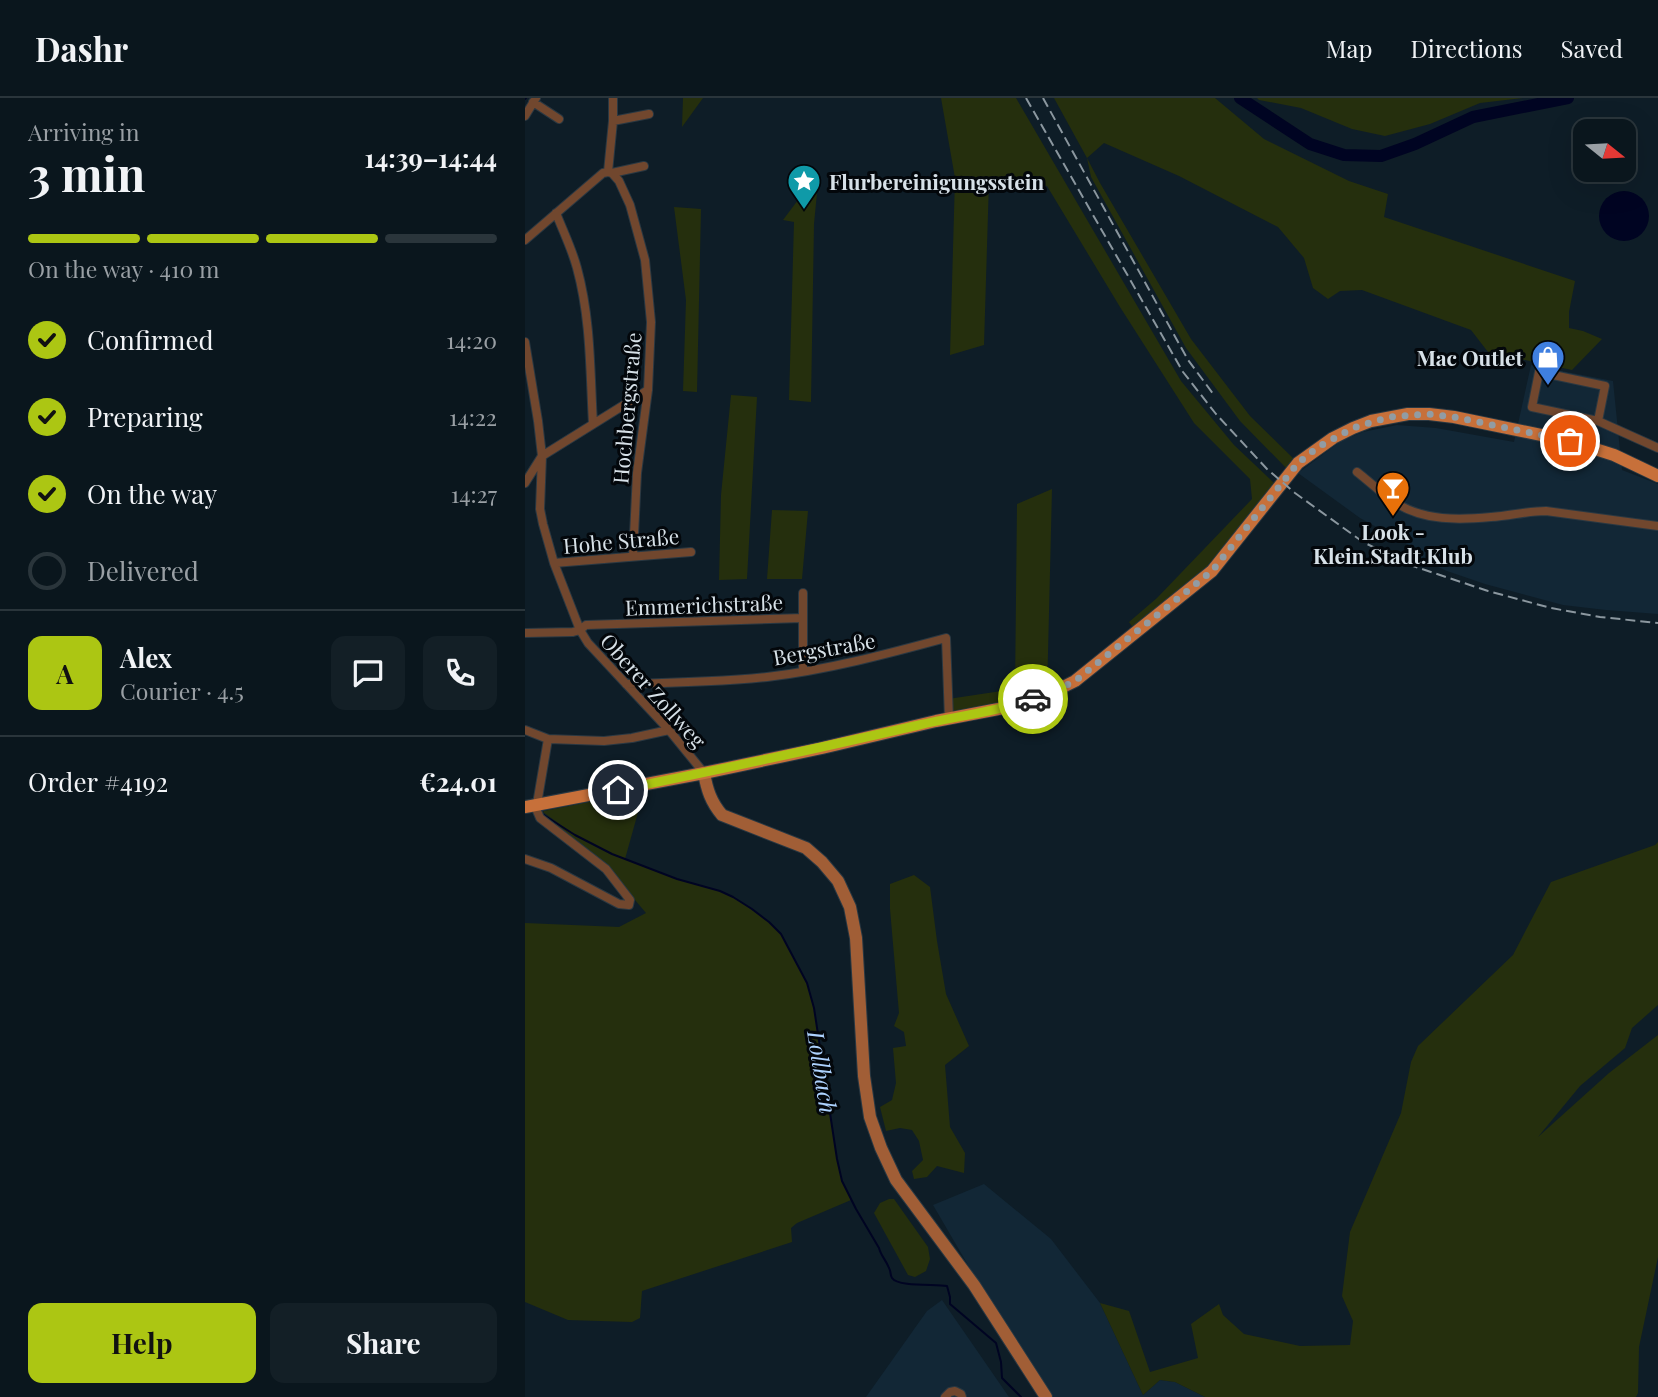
<!DOCTYPE html>
<meta charset="utf-8">
<style>
:root{--surface:#0a161d;--page:#131f26;--text:#f1f3f6;--muted:#999fa4;--line:#2a353b;--accent:#acc613}
body{margin:0;font-family:"Playfair Display",serif;background:var(--page);color:var(--text);height:100vh;display:flex;flex-direction:column;font-size:26px;white-space:nowrap}
*{box-sizing:border-box;margin:0}
p{font-size:23px;color:var(--muted)}
.icon{flex:none;width:38px;height:38px;fill:none;stroke:currentColor;stroke-width:2;stroke-linecap:round;stroke-linejoin:round}
.map{position:relative;flex:1;overflow:hidden}
.side{display:flex;flex-direction:column;background:var(--surface);width:525px}
.side>*{flex:none}
.needle{width:46px;rotate:108deg}
.tools{position:absolute;left:1048px;top:21px;display:grid;gap:14px}
.tools a{display:grid;place-items:center;width:63px;height:63px;border-radius:14px;background:var(--surface);box-shadow:0 7px 28px #0002,0 0 0 2px var(--line);font-size:35px}
.pin{position:absolute;display:grid;place-items:center;width:60px;height:60px;color:#fff;margin:-30px;border:4px solid #fff;border-radius:50%;box-shadow:0 2px 7px #0007}
.courier{position:absolute;display:grid;place-items:center;width:70px;height:70px;margin:-35px;border:5px solid #acc613;border-radius:50%;background:#fff;color:#222;box-shadow:0 2px 9px #0007}
.headline em{font-style:normal;font-weight:700}
.headline div{display:flex;flex-direction:column-reverse}
.headline{display:flex;align-items:center;justify-content:space-between;height:119px;padding:0 28px}
h1{font-size:46px;font-weight:700;line-height:52px}
.bar{display:grid;grid-template-columns:repeat(4,1fr);gap:10px 7px;align-content:center;height:84px;padding:0 28px}
.bar i{height:9px;border-radius:5px;background:var(--line)}
.bar .current{background:var(--accent)}
.bar p{grid-column:span 4}
.line{display:flex;align-items:center;gap:18px;padding:0 28px;border-top:2px solid var(--line)}
.line div{flex:1}
.round{display:grid;place-items:center;flex:none;width:74px;height:74px;border-radius:14px;background:var(--page)}
ol{padding:0 28px;list-style:none}
li{display:flex;align-items:center;gap:21px;height:77px}
li p{margin-inline-start:auto}
li .icon{padding:7px;border-radius:50%;background:var(--accent);color:#111;stroke-width:4}
li:last-child{color:var(--muted)}
li i{width:38px;height:38px;border:4px solid var(--line);border-radius:50%}
.primary-button{display:flex;gap:14px;margin-top:auto;padding:14px 28px}
.primary-button a{flex:1;height:80px;border-radius:14px;background:var(--accent);color:#111;font-size:28px;font-weight:700;line-height:80px;text-align:center}
.primary-button a+a{background:var(--page);color:var(--text)}
header{display:flex;align-items:center;gap:42px;box-sizing:border-box;height:98px;padding:0 35px;background:var(--surface);border-bottom:2px solid var(--line)}
header strong{font-size:33px}
nav{display:flex;gap:38px;margin-inline-start:auto;font-size:24px}
main{display:flex;flex:1;min-height:0}
.map>svg:first-child{display:block}
.built{fill:#122736}
.green{fill:#252f0d}
.water{fill:#000422}
.lines{fill:none;stroke-linecap:round;stroke-linejoin:round}
.stream{stroke:#000422;stroke-width:2}
.river{stroke:#000422;stroke-width:12}
.street-casing{stroke:#2a3842;stroke-width:10}
.secondary-casing{stroke:#2a3842;stroke-width:14}
.primary-casing{stroke:#2a3842;stroke-width:14}
.street{stroke:#71472e;stroke-width:8}
.secondary{stroke:#a15e36;stroke-width:12}
.primary{stroke:#c7703a;stroke-width:12}
.rail{stroke:#8b979f;stroke-width:2;stroke-dasharray:10 5;stroke-linecap:butt}
.done{stroke:#919ca4;stroke-width:7;stroke-dasharray:0 12.6}
.route{stroke:#acc613;stroke-width:9}
.labels{text-anchor:middle;dominant-baseline:central;stroke-width:6;stroke-linejoin:round;paint-order:stroke}
.poi-label{font-size:21px;font-weight:bold;fill:#d7e1e8;stroke:#03070b;text-anchor:start}
.street-label{font-size:21px;fill:#d7e1e8;stroke:#03070b}
.water-label{font-size:23px;font-style:italic;fill:#add2fe;stroke:#03070b}
</style>
<header>
<strong>Dashr</strong>
<nav><a>Map</a><a>Directions</a><a>Saved</a></nav>
</header>
<main>
<section class="side">
<div class="headline"><div><h1>3 min</h1><p>Arriving in</p></div><em>14:39–14:44</em></div>
<div class="bar"><i class="current"></i><i class="current"></i><i class="current"></i><i></i><p>On the way · 410 m</p></div>
<ol>
<li><svg class="icon" aria-label="check" viewBox="0 0 24 24"><path d="M5 12l5 5 9-10"/></svg>Confirmed<p>14:20</p></li>
<li><svg class="icon" aria-label="check" viewBox="0 0 24 24"><path d="M5 12l5 5 9-10"/></svg>Preparing<p>14:22</p></li>
<li><svg class="icon" aria-label="check" viewBox="0 0 24 24"><path d="M5 12l5 5 9-10"/></svg>On the way<p>14:27</p></li>
<li><i></i>Delivered</li>
</ol>
<div class="line" style="height:126px"><b class="round" style="background:var(--accent);color:#111">A</b><div><b>Alex</b><p>Courier · 4.5</p></div><a class="round"><svg class="icon" aria-label="chat" viewBox="0 0 24 24"><path d="M4 5h16v11H9l-5 4z"/></svg></a><a class="round"><svg class="icon" aria-label="phone" viewBox="0 0 24 24"><path d="M5 4h4l2 5-3 2q2 4 5 5l2-3 5 2v4C11 20 4 13 5 4z"/></svg></a></div>
<div class="line" style="height:91px"><div>Order #4192</div><b>€24.01</b></div>
<div class="primary-button"><a>Help</a><a>Share</a></div>
</section>
<div class="map">
<svg width="1133" height="1299" viewBox="0 0 1133 1299">
<rect width="100%" height="100%" fill="#0e1d27"/>
<!-- built -->
<path class="built" d="M1006 267 1088 283 1097 372 1133 386V516L1081 512 1038 507 960 486 922 473 895 461 897 454 835 420 773 375 816 343 838 334 872 327 911 330 989 344Z
M459 1086 526 1141 575 1205 618 1297 635 1282 650 1284 680 1299H520L408 1107Z
M417 1202 484 1299H341L402 1213Z"/>
<!-- green -->
<path class="green" d="M158 0H178L157 29Z
M416 0H491L656 283 709 347 749 385 744 400 687 473 611 534 604 524 632 500 727 401 725 381 669 325 595 209 522 88 464 83 459 247 425 257 430 80Z
M529 0H690L739 41 824 83 863 96 859 119 1050 183 1044 214V230L1058 233 1077 241 1047 272 963 254 946 232 837 192 815 193 803 201 788 190 779 160 753 129 654 78 579 45 562 60 575 85 666 241 725 318 773 365 765 374 715 323 661 250 566 79 562 60Z
M732 0H998L955 5 905 26 860 38 827 31 776 10 734 2Z
M294 74 289 126 286 304 264 302 269 124 258 122Z
M149 109 176 111 172 294 158 293 161 202Z
M206 297 232 299 222 481 194 482 196 397Z
M527 391 522 597 424 621 423 601 490 591 492 406Z
M247 412 283 413 277 481H242Z
M119 693 100 761 152 781 195 793 208 799 244 824 256 836 282 885 289 910 312 1061 317 1083 326 1102 272 1125 266 1130 267 1144 117 1193 115 1220 107 1224 43 1222 0 1204V825L94 829 121 815 83 770 65 753 17 718V716L44 733 18 714 19 713Z
M1133 744V907L1107 930 1100 950 1055 988 1013 1039 1084 975 1133 937V1159L1114 1249 1113 1295 1111 1299H680L650 1284 635 1282 618 1297 575 1205 604 1213 625 1274 673 1260 666 1226 694 1206 698 1217 719 1236 775 1248 825 1247 828 1223 817 1198 825 1134 876 1015 886 964 893 948 988 857 1026 784 1130 747Z
M389 777 405 789 412 843 421 896 444 948 420 967 425 1029 440 1055 439 1075 412 1068 402 1079 389 1081 387 1073 398 1062 394 1043 387 1032 375 1030 361 1033 355 1009 367 1002 371 985 368 950 381 948 379 934 369 928 374 915 365 811V786Z
M364 1101H369L403 1149 405 1161 401 1173 390 1179 383 1177 349 1115 355 1105Z"/>
<!-- water -->
<path class="water" d="M1074 118a25 25 0 1 1 50 0a25 25 0 1 1-50 0Z"/>
<g class="lines">
<!-- stream -->
<path class="stream" d="M0 1 1 0
M17 716 50 737 87 756 152 781 195 793 208 799 227 811 244 824 256 836 282 885 289 910 312 1061 317 1083 331 1111 354 1150C356 1158 361 1162 364 1170 366 1173 365 1177 367 1180 373 1189 410 1186 422 1188L425 1199V1206L471 1245 476 1264 477 1280 496 1299"/>
<!-- river -->
<path class="river" d="M715 0 785 46 819 57 856 58 890 46 948 19 1043 0"/>
<defs>
<path id="street" d="M8 4 34 21
M0 18 11 0
M88 23 124 16
M83 74 88 23V0
M87 75 119 68
M31 115C38 133 47 151 52 170 66 221 65 274 68 326
M0 142 78 75 83 74 87 75 94 83 105 107 120 162 126 224 123 292 112 375 108 458
M0 244 13 323 17 358 15 411 18 426 29 465 55 532 63 545 144 632 179 675
M1073 323 1080 288 1014 274 1007 309 1073 323 1133 350
M832 374C845 384 857 396 871 405 899 423 934 422 966 419 985 418 1002 413 1021 413L1133 428
M0 385 17 358 123 292
M29 465 166 454
M0 535 48 534 55 532 61 527 278 520
M278 573V495
M101 586C148 585 195 584 242 579 302 572 362 556 421 540L424 621
M0 632 23 641 12 706V713L15 720 81 771 105 802 104 807 94 806 26 770 0 761
M23 641 79 643 107 640 144 632
M420 1299 425 1294 430 1293 436 1296 437 1299"/>
<path id="secondary" d="M179 675C182 692 186 704 197 717L281 750 297 764 313 783 325 809 331 840 339 978 345 1019 356 1050 371 1082 449 1187 521 1299"/>
<path id="primary" d="M0 709 179 675 297 650 411 623 489 608 522 597 550 583 687 473 773 365 808 340 828 330 846 323 883 316H904L929 319 1045 343 1089 357 1133 378"/>
</defs>
<!-- street casing -->
<use href="#street" class="street-casing"/>
<!-- secondary casing -->
<use href="#secondary" class="secondary-casing"/>
<!-- primary casing -->
<use href="#primary" class="primary-casing"/>
<!-- street -->
<use href="#street" class="street"/>
<!-- secondary -->
<use href="#secondary" class="secondary"/>
<!-- primary -->
<use href="#primary" class="primary"/>
<!-- rail -->
<path class="rail" d="M501 0 658 274 691 316 742 371 770 395 838 444 885 467 963 493 1026 510 1075 519 1133 525
M518 0 663 262 689 297"/>
</g>
<g class="lines">
<!-- done -->
<path class="done" d="M508 601 522 597 550 583 687 473 773 365 793 349 828 330 864 319 904 316 929 319 1045 343"/>
<!-- route -->
<path class="route" d="M93 692C194 672 294 650 394 627 432 618 472 614 508 601"/>
</g>
<!-- icons -->
<defs>
<symbol id="sight-pin" viewBox="-11 -11 22 30"><path d="M0 17L-7.5 6A9.5 9.5 0 1 1 7.5 6Z" fill="#0f9aa8" stroke="#03070b"/><path d="M0-6L1.8-2.2L6-1.7L2.9 1.2L3.7 5.4L0 3.3L-3.7 5.4L-2.9 1.2L-6-1.7L-1.8-2.2Z" fill="#fff"/></symbol>
<symbol id="shop-pin" viewBox="-11 -11 22 30"><path d="M0 17L-7.5 6A9.5 9.5 0 1 1 7.5 6Z" fill="#3f7fe0" stroke="#03070b"/><path d="M-5-2.5h2.3a2.7 3.5 0 0 1 5.4 0H5L5.5 6h-11ZM-1.5-2.5h3a1.5 2.3 0 0 0-3 0Z" fill="#fff"/></symbol>
<symbol id="bar-pin" viewBox="-11 -11 22 30"><path d="M0 17L-7.5 6A9.5 9.5 0 1 1 7.5 6Z" fill="#e8710a" stroke="#03070b"/><path d="M-6-5H6L.8 .8V4.5H3.5V6h-7V4.5H-.8V.8Z" fill="#fff"/></symbol>
</defs>
<g fill-rule="evenodd">
<use href="#sight-pin" x="260" y="64" width="38" height="52"/>
<use href="#shop-pin" x="1004" y="240" width="38" height="52"/>
<use href="#bar-pin" x="849" y="371" width="38" height="52"/>
</g>
<g class="labels">
<!-- poi labels -->
<g class="poi-label">
<text x="304" y="83">Flurbereinigungsstein</text>
<text x="998" y="259" text-anchor="end">Mac Outlet</text>
<text x="868" y="433" text-anchor="middle">Look -<tspan x="868" dy="24">Klein.Stadt.Klub</tspan></text>
</g>
<!-- street labels -->
<g class="street-label">
<text transform="translate(101 310) rotate(-85)">Hochbergstraße</text>
<text transform="translate(96 442) rotate(-5)">Hohe Straße</text>
<text transform="translate(179 506) rotate(-2)">Emmerichstraße</text>
<text transform="translate(299 550) rotate(-10)">Bergstraße</text>
<text transform="translate(129 592) rotate(48)">Oberer Zollweg</text>
</g>
<!-- water labels -->
<g class="water-label">
<text transform="translate(298 974) rotate(81)">Lollbach</text>
</g>
</g>
</svg>
<div class="tools">
<a><svg class="needle" viewBox="-14 -14 28 28"><path d="M0-13l5 13h-10z" fill="#e53935"/><path d="M0 13l5-13h-10z" fill="#999fa4"/></svg></a>
</div>
<div class="pin" style="left:1045px;top:343px;background:#ea580c"><svg class="icon" aria-label="bag" viewBox="0 0 24 24"><path d="M5 8h14l-1 12H6zM9 8a3 3 0 0 1 6 0"/></svg></div>
<div class="pin" style="left:93px;top:692px;background:#1f2937"><svg class="icon" aria-label="home" viewBox="0 0 24 24"><path d="M3 11l9-7 9 7M6 9v11h12V9"/></svg></div>
<div class="courier" style="left:508px;top:601px"><svg class="icon" aria-label="car" viewBox="0 0 24 24"><path d="M5 17H2v-5l4-1 3-4h7l3 4 3 1v5h-3M9 17h6M6 11h13"/><circle cx="7" cy="17" r="2"/><circle cx="17" cy="17" r="2"/></svg></div>
</div>
</main>
